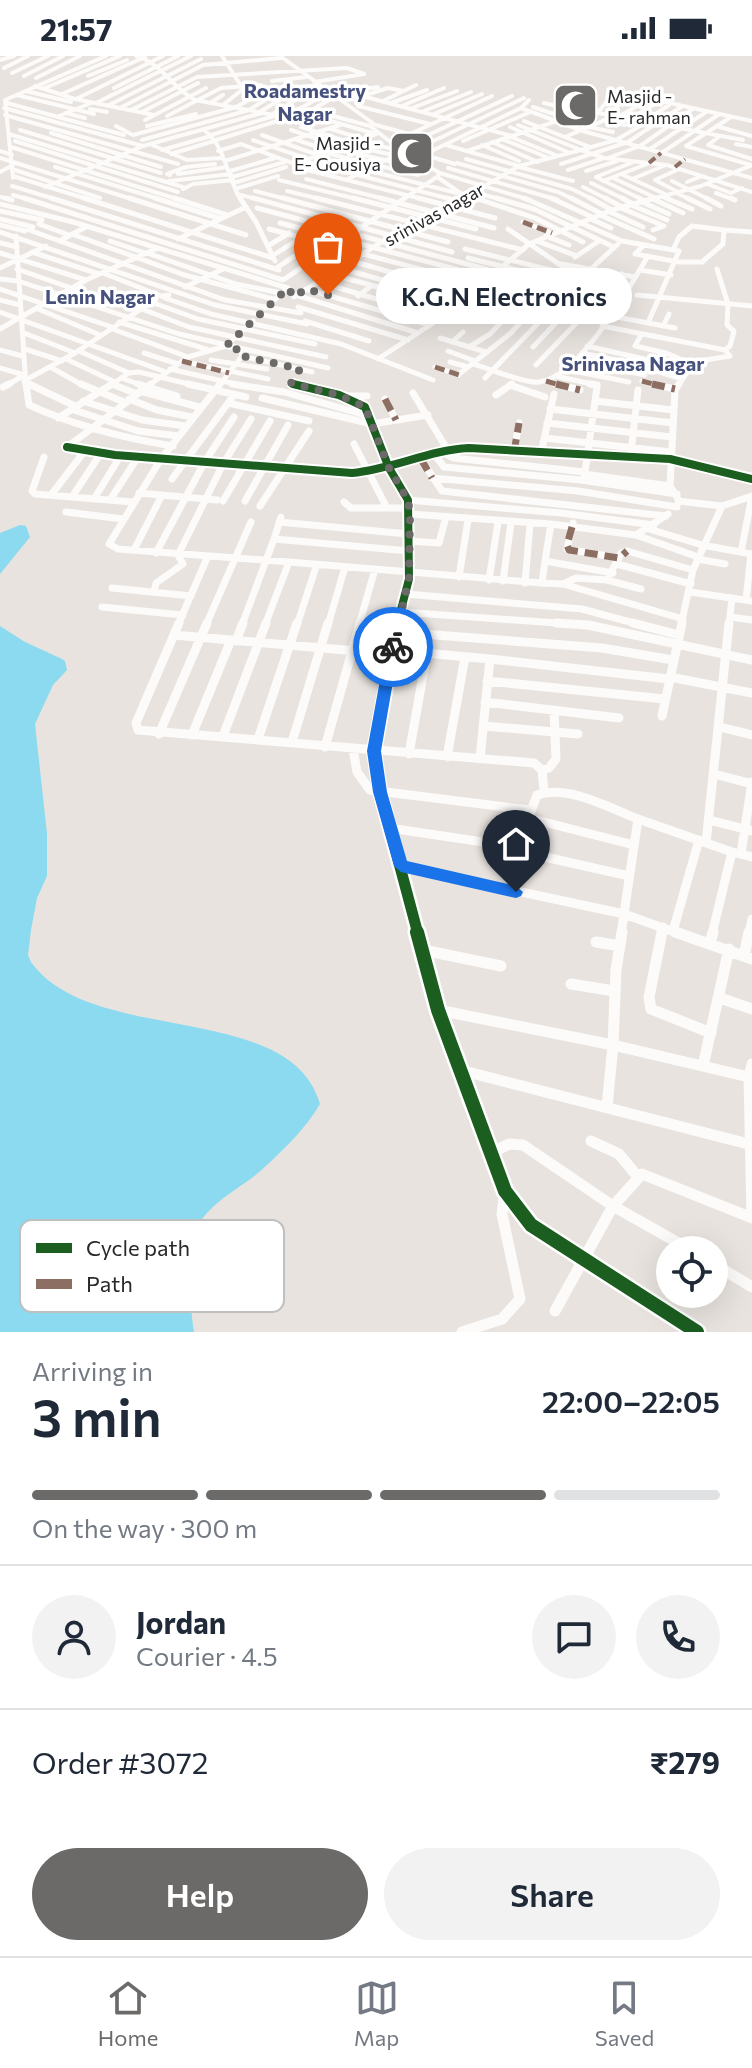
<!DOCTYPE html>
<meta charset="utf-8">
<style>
:root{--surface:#fff;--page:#f2f2f3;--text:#1f2937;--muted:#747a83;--line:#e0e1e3;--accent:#6c6a68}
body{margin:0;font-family:Commissioner,sans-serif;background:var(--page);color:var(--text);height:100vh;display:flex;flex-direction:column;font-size:30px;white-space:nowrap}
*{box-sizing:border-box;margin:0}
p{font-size:26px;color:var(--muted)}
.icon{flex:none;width:44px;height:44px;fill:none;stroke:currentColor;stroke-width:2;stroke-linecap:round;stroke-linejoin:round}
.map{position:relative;height:1276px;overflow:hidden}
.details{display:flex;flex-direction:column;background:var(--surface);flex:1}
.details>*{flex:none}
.buttons{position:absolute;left:656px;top:1180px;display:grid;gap:16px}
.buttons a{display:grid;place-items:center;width:72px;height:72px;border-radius:50%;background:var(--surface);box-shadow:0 8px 32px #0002;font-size:40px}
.pin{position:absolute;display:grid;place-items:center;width:68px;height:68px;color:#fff;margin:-82px -34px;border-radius:50% 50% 50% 0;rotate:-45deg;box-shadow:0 0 8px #0007}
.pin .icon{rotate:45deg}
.courier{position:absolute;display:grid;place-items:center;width:80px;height:80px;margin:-40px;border:6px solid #1a73e8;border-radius:50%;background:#fff;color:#222;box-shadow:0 2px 10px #0007}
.bubble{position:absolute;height:56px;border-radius:28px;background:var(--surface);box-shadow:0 8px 32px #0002;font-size:26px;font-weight:600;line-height:56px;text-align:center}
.head em{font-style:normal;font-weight:600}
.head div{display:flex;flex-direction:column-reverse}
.head{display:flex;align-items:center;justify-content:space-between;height:136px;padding:0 32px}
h1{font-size:52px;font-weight:600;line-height:60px}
.bar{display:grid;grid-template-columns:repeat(4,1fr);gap:12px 8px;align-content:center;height:96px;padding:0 32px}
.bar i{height:10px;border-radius:6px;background:var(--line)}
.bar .selected{background:var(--accent)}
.bar p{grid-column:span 4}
.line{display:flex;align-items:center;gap:20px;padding:0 32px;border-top:2px solid var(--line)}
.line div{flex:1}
.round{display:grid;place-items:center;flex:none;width:84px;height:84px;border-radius:42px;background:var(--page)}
.action{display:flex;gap:16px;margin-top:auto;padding:16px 32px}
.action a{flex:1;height:92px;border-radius:48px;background:var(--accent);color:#fff;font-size:32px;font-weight:600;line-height:92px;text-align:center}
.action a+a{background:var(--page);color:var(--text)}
.status{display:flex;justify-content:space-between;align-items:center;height:56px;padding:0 40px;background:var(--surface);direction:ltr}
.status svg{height:22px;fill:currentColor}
.dock{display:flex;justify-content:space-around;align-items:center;height:112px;border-top:2px solid var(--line);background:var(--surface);font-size:22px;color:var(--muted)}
.dock a{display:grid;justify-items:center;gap:4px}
.dock .selected{color:var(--accent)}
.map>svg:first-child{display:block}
.water{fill:#8bdaf0}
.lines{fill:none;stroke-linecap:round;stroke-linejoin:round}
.minor-far4{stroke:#fcfbfa;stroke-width:4}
.minor-far3{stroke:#fcfbfa;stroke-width:5}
.minor-far2{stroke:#fcfbfa;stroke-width:7}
.minor-far1{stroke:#fcfbfa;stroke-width:9}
.minor{stroke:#fcfbfa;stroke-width:11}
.quiet-far2{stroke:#8d6e63;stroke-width:4;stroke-dasharray:8 4;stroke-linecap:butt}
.quiet-far1{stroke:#8d6e63;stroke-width:5;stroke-dasharray:10 5;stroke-linecap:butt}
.quiet{stroke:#8d6e63;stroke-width:7;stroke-dasharray:13 7;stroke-linecap:butt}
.cycleway-far3-casing{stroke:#fff;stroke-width:9}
.cycleway-far2-casing{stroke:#fff;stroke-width:12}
.cycleway-far1-casing{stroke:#fff;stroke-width:16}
.cycleway-casing{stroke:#fff;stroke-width:19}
.cycleway-far3{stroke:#1b5e20;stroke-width:6}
.cycleway-far2{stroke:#1b5e20;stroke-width:8}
.cycleway-far1{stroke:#1b5e20;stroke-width:11}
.cycleway{stroke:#1b5e20;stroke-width:14}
.route{fill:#1a73e8}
.done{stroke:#6c6a68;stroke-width:8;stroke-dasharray:0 14.4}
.labels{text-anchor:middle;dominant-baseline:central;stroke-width:7;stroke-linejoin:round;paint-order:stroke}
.far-poi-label{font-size:18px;fill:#292929;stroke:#fff;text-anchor:start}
.far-street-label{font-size:18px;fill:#292929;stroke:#fff}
.far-neighbourhood-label{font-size:20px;font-weight:bold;fill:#46527d;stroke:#fff}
.key{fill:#fff;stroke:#bfbfbf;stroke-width:2}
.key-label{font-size:22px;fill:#292929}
</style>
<div class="status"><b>21:57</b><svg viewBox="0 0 49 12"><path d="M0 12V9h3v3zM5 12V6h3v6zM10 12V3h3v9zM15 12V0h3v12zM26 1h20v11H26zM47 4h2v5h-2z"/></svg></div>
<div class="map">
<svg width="752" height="1276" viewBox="0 0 752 1276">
<rect width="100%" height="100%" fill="#e8e3de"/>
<!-- water -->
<path class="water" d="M20 469 26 470 30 481 0 518V477Z
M0 570 25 586 60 602 65 605 67 614 53 629 35 668 47 778V820L37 842 31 874 28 899 31 906C91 991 290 943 320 1048 306 1072 287 1090 267 1109 245 1131 213 1142 197 1171 186 1190 190 1253 194 1276H0Z"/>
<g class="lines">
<!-- minor-far4 -->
<path class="minor-far4" d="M136 0C162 7 172 32 195 44L311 66 324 63 376 78
M222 0 243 33 223 49
M280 0 374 68 370 70 406 98 440 117 437 121 462 138 481 144
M0 4 14 0
M4 12 28 0
M12 17 48 0
M24 20 63 0
M88 20 127 4
M36 22 80 0
M272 25 306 21
M35 30 75 43 154 59
M45 32 120 0
M114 32 178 0
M26 35 71 46
M404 35 388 32 362 40 512 80
M62 38 145 1
M17 39 94 58
M76 43 163 0
M383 45 416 29
M7 47 124 79
M96 47 191 0
M210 47 223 39
M391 47 427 34
M544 47 582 56
M109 49 201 3
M358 50 430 68
M402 50 444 32
M533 51 569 63
M4 52 49 64
M120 52 203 9 282 2
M412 52 457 35
M521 52 583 75 752 122
M90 53 107 56
M131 54 197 21 347 12 364 18 314 26
M594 54H600L615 35 752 65
M261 55 290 38
M424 55 471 36
M142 56 198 27
M66 57 85 62
M274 57 302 40 299 37 290 38
M322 57 370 70
M434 58 482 38
M5 59 178 108
M59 60 91 47
M167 60 221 32 261 29
M286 60 328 37
M620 60 649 43
M298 62 334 41 343 40 337 37 378 31
M632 62 658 46
M48 64 143 90
M145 64 206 32
M603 64 625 69
M524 65 590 91
M645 65 669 49
M647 66 616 84 581 94 604 102 667 109 752 136
M668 68 693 53
M376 69 409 78
M518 69 581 94
M116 70 131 78
M147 70 196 58
M716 70 752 80
M301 71 352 87
M510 71 570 97
M589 71 613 76
M331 73 363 83
M20 74 161 117
M204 74C226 90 227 123 241 144
M291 74 342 91
M51 77 161 111
M9 78 186 132
M133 79 236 51 262 37 318 29
M211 79 274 60
M262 79 318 99
M720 80 708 89 752 103
M511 81 558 100
M565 81 605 64 616 51 632 41
M502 83 549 102
M142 84 249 54 275 38
M253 84 308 103
M297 84 330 95
M15 85 178 136
M213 85 290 61
M358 85 402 95
M463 85 528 57
M393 86 492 40
M492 86 538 106
M150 88 187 104 222 102
M736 88 752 91
M348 89 393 99
M446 89 519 110
M482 89 519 105
M686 90 751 109
M686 90 731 61
M11 91 180 144
M400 92 512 40
M336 93 428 114
M650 93 706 56
M162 94 211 80
M0 95 12 99
M218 95 241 88 295 108 376 78
M467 95 587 55 743 84
M326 97 363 106
M171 98 214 85
M406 98 524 42
M660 98 718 59
M315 101 457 137
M0 102 16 107
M435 102 455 108
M608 102 640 90 670 69
M415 103 521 52 529 44
M466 103 572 133 594 144
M225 105 340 69
M304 105 454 144
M16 107 135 144
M457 107 558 136 575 144
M561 108 628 86 681 51
M376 109 418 119
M55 111 162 144
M519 111 573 125
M299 112 426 144
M448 112 558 144
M12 113 100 142
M568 114 604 102
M230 115 275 102
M586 115 617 105
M0 116 13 109
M440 117 530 144
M178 118 227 111
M621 118 665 138
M170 119 167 118 186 111 215 108
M13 120 90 144
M232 121 285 106
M596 121 643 144
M596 121 631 107
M13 122 5 44 106 0
M613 122 654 141
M306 123 388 144
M632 123 666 109
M279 124 361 144
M346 124 404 95
M169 125 231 118
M603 125 647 108
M672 125 710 144
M687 126 702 120
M234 127 286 111
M591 127 626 144
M707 128 731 137 742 132
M12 130 58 144
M45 131 143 90 262 57
M583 131 609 144
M481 132 519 110 581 94
M183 133 193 128 233 124
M235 133 278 120
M255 135 290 144
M287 135 324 144
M678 136 655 124 679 113
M676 137 692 144
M716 137 735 144
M237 138 261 144
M481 138 503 144
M13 139 30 144
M0 141 12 144
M663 141 671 144
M653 143 656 144
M402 144 437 121
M457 144 469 138
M648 144 701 130 752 109"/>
<!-- minor-far3 -->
<path class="minor-far3" d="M5 142 12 144
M24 142 283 224 405 142
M51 142 279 214
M84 142 273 202
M129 142 246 179
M155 142 218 162
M174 142 227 159
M240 142 256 166 275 205
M253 142 452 196
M283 142 448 186
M316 142 523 194
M353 142 476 173
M380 142 494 172
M418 142 495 162
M446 142 456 145
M475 142 535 162 583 186
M496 142 534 153 614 191
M524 142 622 185 679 195 648 267
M551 142 592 161
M571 142 602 158
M590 142 612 154
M605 142 622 151
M622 142 633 148
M639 142 644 145
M666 142 692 153
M687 142 710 153
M706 142 721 150
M731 142 735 144
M653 143 683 157
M642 146 669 158
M0 148 73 166 288 232
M631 149 667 164
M257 152 564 234
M621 152 664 170 653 174
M0 155 42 164
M610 156 643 171
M600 159 654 183
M0 163 33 171
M591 163 611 172
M523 166 552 177
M280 167 615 255
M39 168 69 179
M0 169 25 175
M269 173 608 263
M508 173 569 215 591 237 601 240
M29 174 225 244 301 257
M0 176 215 249 307 268
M72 178 182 218
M16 180 26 330
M546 180 569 189
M178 183 246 151
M59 185 86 171
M110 185 145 197
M537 185 577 200
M1 187 17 191
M644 189 635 198 679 206H702L723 188 724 174 752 176
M268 190 289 177
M465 193 571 219 546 259 485 322
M673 194 679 181 692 170 724 174
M32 196 99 218
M0 197 86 224
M147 197 236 228 281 237
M272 200 302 181
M575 201 599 185
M468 202 569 227
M351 205 437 229
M561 208 635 221
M278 211 317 185
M0 212 46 190
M340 212 428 237
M592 212 618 188
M17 213 111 246 121 245 189 271 326 301
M640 214 671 219
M103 217 161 240 169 239
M181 218 273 243
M330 218 385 233
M0 223 18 225 179 278 328 312
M318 226 442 262
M185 231 223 213
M0 233 112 271
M306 233 430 269
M444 236 466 242
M563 236 618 250
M296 239 418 277
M637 239 752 250
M358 240 371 230
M294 241 383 185 461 142
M165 242 211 258 341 288 433 324
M597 243 622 218
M0 244 20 249
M151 246 198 263 315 288
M426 247 450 256
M298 251 408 284
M265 252 288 232
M476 252 494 233
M38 253 100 279
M0 256 166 316
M450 256 467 261
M488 260 510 237
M611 260 675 272
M305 265 369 285
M119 266 209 294
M602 270 725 294
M663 270 669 258
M110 272 188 301
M0 273 86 224 158 192
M24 277 75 297
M641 279 635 290 666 297 692 308
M440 282 486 296
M452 286 463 276
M587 290 657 306
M469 291 490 278 525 241
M533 291 569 253
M25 293 62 305
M0 294 22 300
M79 295 129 317 139 316 197 330
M448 295 475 305
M144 297 178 308
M582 297 644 310
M242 300 312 316
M66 303 115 326
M378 303 450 256 529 188 612 154 655 142
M658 303 690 312
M211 304 267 313
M182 305 268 323
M575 305 645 319
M450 306 468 311
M693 306 730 300 725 294 730 290 734 275 727 269 728 248 717 213
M473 308C488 312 526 328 539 326 580 321 628 233 648 200
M536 309 586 257
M435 311 459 319
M0 312 24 319
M52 312 84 330
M647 312 682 323
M170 313 244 330
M563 313 629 326
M458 319 511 277 539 245
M555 320 597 329
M121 322 144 330
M24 325 75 297 156 243
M24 325 33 330
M547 325 564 330
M642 325 661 330
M291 327 301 330
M112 328 116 330
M6 330 24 319
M109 330 129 317
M148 330 188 301 226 290 253 265
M219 330 242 300 240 294 226 290
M678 330 690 312"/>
<!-- minor-far2 -->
<path class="minor-far2" d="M26 328 29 349C75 370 123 382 173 390
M29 328 75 350
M81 328 124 346
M112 328 137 338
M138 328 177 340
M188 328 246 341
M220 328 161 403 109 488 118 493 289 506
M232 328 284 336 369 360
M293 328 339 339 365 351 389 412 408 444 409 523 397 569
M556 328 580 334
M590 328 597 329
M652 328 675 333
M510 329 545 341
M3 331 9 328
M140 335 199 351
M413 337 447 393
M496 339 512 328
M349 340H367
M262 342 372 368 428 359
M129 343 157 354 192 361
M385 343 396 364
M83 345 142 364 186 370
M595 345 673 354
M228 347 309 365
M71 353 138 375 179 380
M550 353 673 367
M58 362 112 328
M547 367 672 381
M545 382 671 396
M354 388 387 452
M67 391 115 399 352 417C393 413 429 394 469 392L670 403 752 423
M67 391 151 328
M441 395 453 402 585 416 597 331
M514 396 519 367
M541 397 554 338
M631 397 638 334
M434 398 444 411 581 424 677 438
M44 401 32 435 35 438 133 446
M421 403 442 435 666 460
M584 418 670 430
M432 422 578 435 677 451
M172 423 234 339
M139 437 217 444
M51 439 84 396
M72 441 101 397
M677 441 670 430 675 334 679 328
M94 443 121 399
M110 444 138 401
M408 444 561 457 654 469
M223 445 270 365
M245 445 288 369
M678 445 722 450 752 440
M344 446 351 452H409
M260 450 309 375
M66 456 123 463
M410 458 551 468 636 479 698 501
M281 461 274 483 409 495
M279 466 408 478
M573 467 567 493 619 502
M551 468 545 505 613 517
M649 473 702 489 752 498
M636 479 668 458
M408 485 439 487 446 461
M134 494 162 439
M741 496 752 440
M156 497 204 407 234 361
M697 503 725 508
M545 505 542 527 563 528
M617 508 691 528
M459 521 468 464
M489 524 498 466
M607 524 641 533
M503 525 511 467
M525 527 530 468
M112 532 191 540
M154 536 156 527 183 508 178 499 223 408 251 363
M690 536 752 545
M406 538 582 553 641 569
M746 544 751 498
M102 551 183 559
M401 556 585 569
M731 561 752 564
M683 563 563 528 576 522 607 524 621 497 627 495 693 514
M178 569 207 502
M206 569 251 466
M242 569 274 483
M265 569 289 506 542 527
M297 569 317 508
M328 569 345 511
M359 569 375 513
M681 569 693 514 722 450
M729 569 732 542"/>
<!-- minor-far1 -->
<path class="minor-far1" d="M179 567 136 667 138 674 534 707 542 714 544 735
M398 567 374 695 380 736 418 878
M556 567 588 569 752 604
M633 567 679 579
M396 576 602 592 673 604
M174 579 390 598
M236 585 243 567
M392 594 490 603
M670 621 752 637
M487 625 665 643
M485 646 619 662
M662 660 682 567
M483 670 578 678
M720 671 752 679
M159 678 207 567
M192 679 231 584
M223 680 266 567
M258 683 297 567
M292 686 328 567
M325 691 360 567
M353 693 357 716 370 734 530 754
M409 698 427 597
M447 701 465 601
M480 703 490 603 669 623
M542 714 549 712 556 703 554 654
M714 718 752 728
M528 762 634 789
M709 764 752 775
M389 772 523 792
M706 787 729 567
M523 796 629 820
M741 798 752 726
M401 810 624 858 680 878
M516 836 526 769 537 739C567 728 610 752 638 763
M673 875 699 784
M621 878 638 763 732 796
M662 878 663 871
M712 878 732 796 752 801
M749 878 752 863"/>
<!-- minor -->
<path class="minor" d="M417 876 438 954 505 1135 531 1169 697 1276
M622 876 616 914 613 989 749 1021
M662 876 649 941 651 953 711 977
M675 876 752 903
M596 886 620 890
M710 887 713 876
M423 894 501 910
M744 900 749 876
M571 928 614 935
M720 942 752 953
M438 954 613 989 607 1051
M752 1008 749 1021 752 1161
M703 1010 729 893
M460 1014 752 1089
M591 1085 619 1098 638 1121
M491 1097 509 1088 523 1089 613 1150 642 1118 752 1162
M714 1208 752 1231
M555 1255 613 1150 691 1194
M462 1276 502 1263 520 1243 502 1158 505 1135"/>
<!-- quiet-far2 -->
<path class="quiet-far2" d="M649 107 661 97
M675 111 685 103"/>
<!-- quiet-far1 -->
<path class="quiet-far1" d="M523 166 552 177
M426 247 450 256
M182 305 229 317
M435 311 459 319
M546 325 563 330
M642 325 661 330"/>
<!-- quiet -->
<path class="quiet" d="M556 328 580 334
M652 328 675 333
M385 343 396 364
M514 396 519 367
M421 403 432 422
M572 471 567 489 569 494 619 502 627 495"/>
<defs>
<path id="cycleway-far3" d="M291 327 301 330"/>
<path id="cycleway-far2" d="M293 328 339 339 365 351 389 412 408 444 409 523 397 569
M67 391 115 399 352 417C393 413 429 394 469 392L670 403 752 423"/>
<path id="cycleway-far1" d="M398 567 374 695 380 736 418 878"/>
<path id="cycleway" d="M417 876 438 954 505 1135 531 1169 697 1276"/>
</defs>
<!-- cycleway-far3 casing -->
<use href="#cycleway-far3" class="cycleway-far3-casing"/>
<!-- cycleway-far2 casing -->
<use href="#cycleway-far2" class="cycleway-far2-casing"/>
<!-- cycleway-far1 casing -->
<use href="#cycleway-far1" class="cycleway-far1-casing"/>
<!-- cycleway casing -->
<use href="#cycleway" class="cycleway-casing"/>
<!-- cycleway-far3 -->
<use href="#cycleway-far3" class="cycleway-far3"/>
<!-- cycleway-far2 -->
<use href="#cycleway-far2" class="cycleway-far2"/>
<!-- cycleway-far1 -->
<use href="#cycleway-far1" class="cycleway-far1"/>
<!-- cycleway -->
<use href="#cycleway" class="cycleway"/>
</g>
<!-- route -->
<path class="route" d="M393 587 399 591 381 695 387 736 407 805 516 830 523 836 521 840 516 842 401 816 394 810 373 736 367 695 386 591Z"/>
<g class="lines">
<!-- done -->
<path class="done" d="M328 239 306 233 294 241 288 232 226 290 242 295V300L300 313 291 327 339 339 365 351 389 412 408 444 410 458 409 523 393 591"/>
</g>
<!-- icons -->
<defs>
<symbol id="mosque-square" viewBox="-11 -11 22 22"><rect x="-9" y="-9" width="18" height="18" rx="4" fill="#6c6a68" stroke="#fff"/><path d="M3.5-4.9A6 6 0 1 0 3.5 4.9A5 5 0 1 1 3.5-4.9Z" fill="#fff"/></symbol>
</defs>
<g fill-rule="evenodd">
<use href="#mosque-square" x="550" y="24" width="51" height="51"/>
<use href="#mosque-square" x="386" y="72" width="51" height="51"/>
</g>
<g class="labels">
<!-- far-poi labels -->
<g class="far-poi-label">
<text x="607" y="40">Masjid -<tspan x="607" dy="21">E- rahman</tspan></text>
<text x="381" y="87" text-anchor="end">Masjid -<tspan x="381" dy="21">E- Gousiya</tspan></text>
</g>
<!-- far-street labels -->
<g class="far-street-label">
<text transform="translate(434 158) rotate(-29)">srinivas nagar</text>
</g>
<!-- far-neighbourhood labels -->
<g class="far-neighbourhood-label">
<text x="305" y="34">Roadamestry<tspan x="305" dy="23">Nagar</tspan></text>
<text x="100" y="240">Lenin Nagar</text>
<text x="633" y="307">Srinivasa Nagar</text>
</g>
</g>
<!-- legend -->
<rect x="20" y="1164" width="264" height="92" rx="12" class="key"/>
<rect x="36" y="1187" width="36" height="10" fill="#1b5e20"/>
<rect x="36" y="1223" width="36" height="10" fill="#8d6e63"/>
<g class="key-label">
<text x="86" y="1200">Cycle path</text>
<text x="86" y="1236">Path</text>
</g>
</svg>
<div class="buttons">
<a><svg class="icon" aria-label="locate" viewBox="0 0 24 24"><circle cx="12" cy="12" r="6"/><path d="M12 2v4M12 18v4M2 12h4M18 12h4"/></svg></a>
</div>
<div class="pin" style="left:328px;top:239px;background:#ea580c"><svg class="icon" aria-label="bag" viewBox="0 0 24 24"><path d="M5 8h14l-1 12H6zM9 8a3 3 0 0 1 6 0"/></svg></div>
<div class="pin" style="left:516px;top:836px;background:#1f2937"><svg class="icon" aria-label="home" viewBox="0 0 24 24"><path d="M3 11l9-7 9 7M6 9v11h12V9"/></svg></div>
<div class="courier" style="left:393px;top:591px"><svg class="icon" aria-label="bike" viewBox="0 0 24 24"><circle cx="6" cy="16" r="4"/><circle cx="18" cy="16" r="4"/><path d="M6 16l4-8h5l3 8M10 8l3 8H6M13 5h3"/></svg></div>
<div class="bubble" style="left:376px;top:212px;width:256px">K.G.N Electronics</div>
</div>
<section class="details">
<div class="head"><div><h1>3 min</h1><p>Arriving in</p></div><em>22:00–22:05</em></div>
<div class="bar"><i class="selected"></i><i class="selected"></i><i class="selected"></i><i></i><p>On the way · 300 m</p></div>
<div class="line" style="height:144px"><a class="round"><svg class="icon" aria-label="person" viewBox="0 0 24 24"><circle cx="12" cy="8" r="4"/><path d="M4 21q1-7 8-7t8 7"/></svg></a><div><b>Jordan</b><p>Courier · 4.5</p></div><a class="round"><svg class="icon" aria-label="chat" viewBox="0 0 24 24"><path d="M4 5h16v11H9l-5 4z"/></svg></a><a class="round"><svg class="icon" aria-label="phone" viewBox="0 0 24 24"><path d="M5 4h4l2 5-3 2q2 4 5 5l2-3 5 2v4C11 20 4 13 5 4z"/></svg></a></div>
<div class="line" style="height:104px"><div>Order #3072</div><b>₹279</b></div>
<div class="action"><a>Help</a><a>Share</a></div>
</section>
<nav class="dock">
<a class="selected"><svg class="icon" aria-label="home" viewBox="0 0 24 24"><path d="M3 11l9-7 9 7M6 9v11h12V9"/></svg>Home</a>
<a><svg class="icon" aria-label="map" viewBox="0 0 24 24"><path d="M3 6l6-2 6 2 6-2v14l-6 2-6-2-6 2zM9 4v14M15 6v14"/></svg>Map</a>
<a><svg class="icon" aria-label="saved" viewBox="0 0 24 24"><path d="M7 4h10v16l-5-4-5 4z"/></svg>Saved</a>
</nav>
